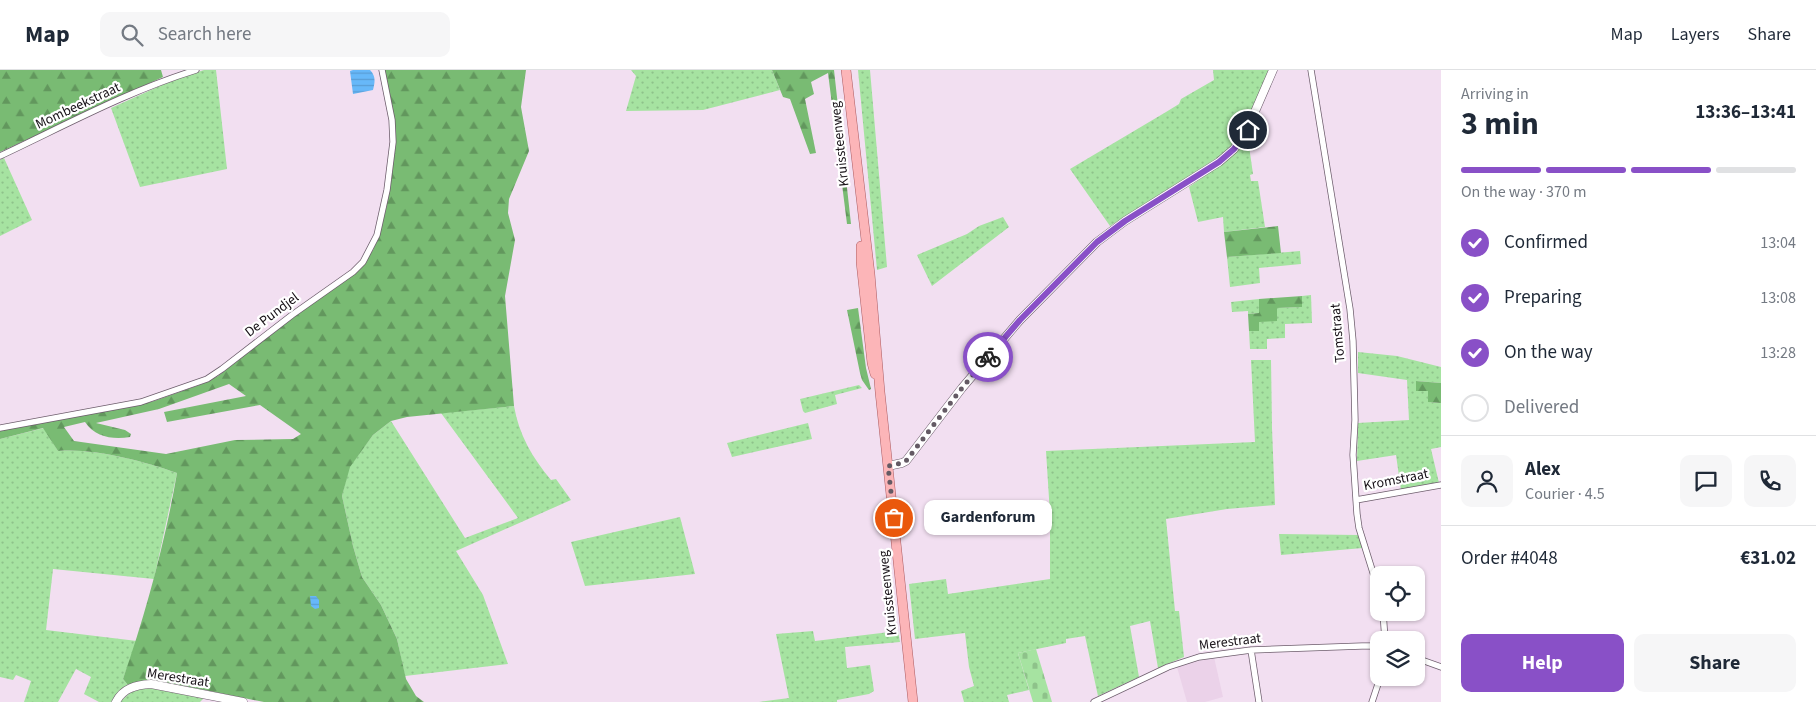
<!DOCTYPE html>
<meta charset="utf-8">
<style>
:root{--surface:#fff;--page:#f6f6f7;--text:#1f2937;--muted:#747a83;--line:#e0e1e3;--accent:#8950c7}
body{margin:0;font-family:"Source Sans 3",sans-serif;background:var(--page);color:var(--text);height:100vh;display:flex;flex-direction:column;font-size:19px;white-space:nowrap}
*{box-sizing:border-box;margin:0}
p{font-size:16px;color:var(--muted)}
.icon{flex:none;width:28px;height:28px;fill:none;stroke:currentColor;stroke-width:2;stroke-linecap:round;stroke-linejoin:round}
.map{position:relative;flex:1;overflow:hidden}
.panel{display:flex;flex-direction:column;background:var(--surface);width:375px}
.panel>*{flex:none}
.fabs{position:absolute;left:1370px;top:496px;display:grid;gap:10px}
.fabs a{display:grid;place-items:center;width:55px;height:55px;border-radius:10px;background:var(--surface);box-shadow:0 1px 4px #0004;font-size:25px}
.pin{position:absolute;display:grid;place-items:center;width:42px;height:42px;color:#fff;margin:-21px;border:2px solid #fff;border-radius:50%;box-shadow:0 1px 5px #0007}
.courier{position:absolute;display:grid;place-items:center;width:50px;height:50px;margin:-25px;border:4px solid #8950c7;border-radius:50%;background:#fff;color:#222;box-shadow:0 1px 6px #0007}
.bubble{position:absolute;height:35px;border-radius:10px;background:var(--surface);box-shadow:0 1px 4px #0004;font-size:16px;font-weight:700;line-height:35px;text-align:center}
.headline em{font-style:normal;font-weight:700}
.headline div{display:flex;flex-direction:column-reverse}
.headline{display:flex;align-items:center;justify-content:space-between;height:85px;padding:0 20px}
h1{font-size:32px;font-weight:700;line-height:38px}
.bar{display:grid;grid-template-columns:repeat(4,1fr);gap:8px 5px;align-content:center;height:60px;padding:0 20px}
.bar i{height:6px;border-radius:4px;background:var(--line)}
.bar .active{background:var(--accent)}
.bar p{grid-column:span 4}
.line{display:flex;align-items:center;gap:12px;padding:0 20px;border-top:1px solid var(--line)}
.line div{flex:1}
.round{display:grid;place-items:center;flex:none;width:52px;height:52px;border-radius:10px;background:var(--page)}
ol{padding:0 20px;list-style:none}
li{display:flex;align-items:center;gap:15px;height:55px}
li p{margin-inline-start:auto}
li .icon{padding:5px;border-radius:50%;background:var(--accent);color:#fff;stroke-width:4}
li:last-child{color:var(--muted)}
li i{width:28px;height:28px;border:2px solid var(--line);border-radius:50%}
.button{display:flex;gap:10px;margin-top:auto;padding:10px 20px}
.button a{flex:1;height:58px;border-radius:10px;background:var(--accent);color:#fff;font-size:20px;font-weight:700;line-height:58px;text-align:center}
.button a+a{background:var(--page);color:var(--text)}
header{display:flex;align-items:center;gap:30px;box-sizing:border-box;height:70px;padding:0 25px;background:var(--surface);border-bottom:1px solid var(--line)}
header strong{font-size:24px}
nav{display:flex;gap:28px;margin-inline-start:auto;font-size:18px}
.search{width:350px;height:45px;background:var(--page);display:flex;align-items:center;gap:12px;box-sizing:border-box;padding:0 18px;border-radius:10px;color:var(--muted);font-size:19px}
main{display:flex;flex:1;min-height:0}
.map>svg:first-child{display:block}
.built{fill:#ebd2e9}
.grass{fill:url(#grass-dots)}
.forest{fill:url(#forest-firs);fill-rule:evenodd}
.cemetery{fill:url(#cemetery-stones)}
.water{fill:url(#water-rules)}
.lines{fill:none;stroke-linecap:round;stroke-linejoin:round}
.street-casing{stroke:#6d5d6c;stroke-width:7}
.secondary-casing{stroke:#6d5d6c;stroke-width:9}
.primary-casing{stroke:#ab5b61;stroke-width:10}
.street{stroke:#fff;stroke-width:5.5}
.secondary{stroke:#fff;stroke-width:8}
.primary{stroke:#fcb5b8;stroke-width:9}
.done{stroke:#645a64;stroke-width:5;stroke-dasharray:0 9}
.route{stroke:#8950c7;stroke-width:6}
.labels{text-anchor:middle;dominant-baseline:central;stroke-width:4.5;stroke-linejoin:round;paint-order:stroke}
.street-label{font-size:14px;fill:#181218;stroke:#fff}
</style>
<header>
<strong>Map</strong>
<div class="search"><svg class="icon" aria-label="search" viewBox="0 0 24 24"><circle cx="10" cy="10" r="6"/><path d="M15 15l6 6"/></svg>Search here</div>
<nav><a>Map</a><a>Layers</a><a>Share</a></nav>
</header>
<main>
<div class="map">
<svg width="1441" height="632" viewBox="0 0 1441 632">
<defs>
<pattern id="grass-dots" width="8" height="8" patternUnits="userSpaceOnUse" patternTransform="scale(1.25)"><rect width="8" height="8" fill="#a6e3a1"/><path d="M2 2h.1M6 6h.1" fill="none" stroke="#8ec28a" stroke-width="1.8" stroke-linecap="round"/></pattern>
<pattern id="forest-firs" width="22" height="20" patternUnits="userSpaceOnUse" patternTransform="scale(1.25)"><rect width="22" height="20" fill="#79bb73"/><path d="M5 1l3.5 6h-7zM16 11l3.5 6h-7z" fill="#62975d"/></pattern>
<pattern id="cemetery-stones" width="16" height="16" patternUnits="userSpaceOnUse" patternTransform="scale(1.25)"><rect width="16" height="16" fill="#a6e3a1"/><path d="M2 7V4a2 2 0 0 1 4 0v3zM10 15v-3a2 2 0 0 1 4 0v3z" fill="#8ec28a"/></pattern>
<pattern id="water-rules" width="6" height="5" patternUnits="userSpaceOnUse" patternTransform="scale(1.25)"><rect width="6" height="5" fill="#67b8f9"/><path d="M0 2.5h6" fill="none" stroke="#599dd5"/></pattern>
</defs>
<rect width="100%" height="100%" fill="#f2dff1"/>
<!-- built -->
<path class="built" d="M1214 587 1223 627 1205 632H1187L1177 597Z"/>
<!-- grass -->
<path class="grass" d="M204 0H216L227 99 140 117 111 38 173 10Z
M631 0H772L780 20 703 40 626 41 636 6Z
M858 0H870L887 197 877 200Z
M1213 0H1269C1257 28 1246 61 1225 83L1110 156 1070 99 1166 42 1179 34 1181 29 1214 10Z
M1248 69 1253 104 1250 105 1251 111H1258L1265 157 1224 162 1223 147 1198 152 1189 117 1230 88Z
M4 88 32 150 0 166V90Z
M1003 147 1009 157 932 216 917 185 967 164 979 156Z
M1300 181 1301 194 1259 198 1260 213 1230 217 1227 187Z
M1311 225 1312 253 1285 254V268L1267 269V279H1250L1249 261 1259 260 1258 252 1277 238 1302 237V226Z
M1259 229V243L1248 244V241L1232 242 1231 232Z
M1358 282 1397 286 1441 297V313L1416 311 1429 321V332L1441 333V377L1431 379 1439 413 1401 420 1396 385 1357 391 1358 353 1409 350 1407 310 1358 303Z
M1251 290H1271L1272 358 1275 435 1227 439 1166 449 1175 541H1179L1184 587 1158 598 1150 551 1130 556 1139 607 1098 626 1085 566 1066 569V573L1018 583 1029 620 1007 625 1009 632H964L961 621 974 616 969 597 965 563 915 569 909 514 946 509 948 524 1050 509V444L1046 381 1255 372Z
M859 315 862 318 835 325 837 334 805 343 803 341 800 329Z
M514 336C519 365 532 387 551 410L556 409 571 430 456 481 483 525 508 594 405 606 397 569 381 535 362 507 353 476 342 426 349 397 373 365 391 351 465 468 518 448 441 343Z
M808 353 812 369 732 387 727 373Z
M44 358 58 381C95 378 142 391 177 403L154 509 53 499 46 560 137 571 123 609 128 615 120 621 111 632H99L84 624 91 607 76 599 58 632H24L31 611 16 605 13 610 0 607V369Z
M680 447 695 504 585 516 571 472Z
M1279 464 1359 465 1363 478 1281 485Z
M813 561 815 571 898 561 900 572 845 577 847 598 870 595 874 621 869 624 837 630V632H759L789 628 776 564Z
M153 617 204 628 200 632H120L132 621Z"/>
<!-- forest -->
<path class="forest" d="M0 0H161L163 7 0 82Z
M384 0H526L521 37 529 81 509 129 508 143 515 170 505 226 514 336 407 347 391 351 373 365 350 397 342 426 353 476 362 507 381 535 397 569 406 609 416 626 424 632H264L150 609 128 615 123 609C146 542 165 473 177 403 142 391 95 378 58 381L43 358 0 369V360L135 336 154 331 202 314 218 306 303 239 359 200 373 180 379 166 386 139 391 111 394 84ZM229 314 246 326 164 342 167 352 260 335 301 364 293 369 235 370 166 384 74 371 64 357 85 352C95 367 113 370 130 367L131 364 125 360 96 353 159 339Z
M772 0H834L851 154H847L828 3 811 12 814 24 805 29 816 83 810 84 790 29 783 27Z
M1278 156 1281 183 1227 187 1224 162Z
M1302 226V237L1277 238V251L1259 252V261H1249L1248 244 1259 243V229Z
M858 238 866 298 871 319 869 320 862 310 860 303 847 240Z
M1416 311 1441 313V333L1428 332V321H1416Z"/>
<!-- cemetery -->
<path class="cemetery" d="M1036 579 1052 632H1033L1018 583Z"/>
<!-- water -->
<path class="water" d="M353 0H370C376 6 375 12 373 20L353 24 350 1Z
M310 526H316L319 530V538L315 539 311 536Z"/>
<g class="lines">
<defs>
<path id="street" d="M1311 0 1350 239 1353 271 1355 350 1353 385 1357 444 1359 458 1379 522
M0 86C64 56 128 21 196 0
M0 358 141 332 207 309 222 299 292 245 353 202 363 192 377 165 387 120 393 72 392 50 382 0
M1356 430 1441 415
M1383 542 1385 570
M1251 580 1259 632
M1416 588 1441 597
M1094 632 1168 597 1199 587 1251 580 1362 576H1379
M1372 632 1380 608"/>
<path id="secondary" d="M888 396 902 393 906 391 962 318 1020 250 1097 172 1125 151 1219 92 1234 79 1247 60 1273 0
M116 632C123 618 136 615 151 614L243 632"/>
<path id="primary" d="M846 0 870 204 880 322 913 632
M861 176V192L872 293 875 304"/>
</defs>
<!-- street casing -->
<use href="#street" class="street-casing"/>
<!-- secondary casing -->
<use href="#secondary" class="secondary-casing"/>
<!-- primary casing -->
<use href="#primary" class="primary-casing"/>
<!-- street -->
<use href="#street" class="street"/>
<!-- secondary -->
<use href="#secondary" class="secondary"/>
<!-- primary -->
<use href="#primary" class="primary"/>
</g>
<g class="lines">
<!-- done -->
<path class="done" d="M894 448 888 396 902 393 906 391 962 318 988 287"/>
<!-- route -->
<path class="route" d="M988 287 1020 250 1097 172 1125 151 1219 92 1234 79 1248 60"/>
</g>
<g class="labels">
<!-- street labels -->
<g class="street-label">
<text transform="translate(78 36) rotate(-25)">Mombeekstraat</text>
<text transform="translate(840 74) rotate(-96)">Kruissteenweg</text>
<text transform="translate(272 245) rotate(-37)">De Pundjel</text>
<text transform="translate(1338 263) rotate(-95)">Tomstraat</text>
<text transform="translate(1396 410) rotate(-11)">Kromstraat</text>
<text transform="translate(888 523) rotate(-96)">Kruissteenweg</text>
<text transform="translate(1230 572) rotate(-7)">Merestraat</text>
<text transform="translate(178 608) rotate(9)">Merestraat</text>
</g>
</g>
</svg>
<div class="fabs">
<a><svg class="icon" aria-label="locate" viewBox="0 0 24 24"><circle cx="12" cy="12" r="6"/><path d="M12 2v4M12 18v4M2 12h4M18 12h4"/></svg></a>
<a><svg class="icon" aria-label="layers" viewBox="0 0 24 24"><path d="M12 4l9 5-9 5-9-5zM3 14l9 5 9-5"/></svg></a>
</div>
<div class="pin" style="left:894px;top:448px;background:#ea580c"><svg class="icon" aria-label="bag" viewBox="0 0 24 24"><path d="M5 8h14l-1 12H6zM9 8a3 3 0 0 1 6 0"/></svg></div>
<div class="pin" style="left:1248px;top:60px;background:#1f2937"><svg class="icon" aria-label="home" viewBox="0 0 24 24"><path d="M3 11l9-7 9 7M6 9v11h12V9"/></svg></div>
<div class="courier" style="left:988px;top:287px"><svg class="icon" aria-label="bike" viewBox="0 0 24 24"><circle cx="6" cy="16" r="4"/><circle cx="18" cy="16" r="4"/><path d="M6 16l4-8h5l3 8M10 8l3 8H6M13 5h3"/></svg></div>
<div class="bubble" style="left:924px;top:430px;width:128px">Gardenforum</div>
</div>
<section class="panel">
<div class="headline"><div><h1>3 min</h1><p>Arriving in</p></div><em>13:36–13:41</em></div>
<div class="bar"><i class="active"></i><i class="active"></i><i class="active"></i><i></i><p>On the way · 370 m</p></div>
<ol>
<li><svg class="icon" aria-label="check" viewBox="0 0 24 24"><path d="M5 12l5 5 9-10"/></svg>Confirmed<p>13:04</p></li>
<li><svg class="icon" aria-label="check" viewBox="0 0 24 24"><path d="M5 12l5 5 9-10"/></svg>Preparing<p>13:08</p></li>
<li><svg class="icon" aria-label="check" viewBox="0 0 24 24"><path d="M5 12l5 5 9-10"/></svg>On the way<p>13:28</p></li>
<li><i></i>Delivered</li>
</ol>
<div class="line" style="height:90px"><a class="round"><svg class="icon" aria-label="person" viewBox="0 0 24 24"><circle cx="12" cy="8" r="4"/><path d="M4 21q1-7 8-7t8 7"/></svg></a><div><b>Alex</b><p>Courier · 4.5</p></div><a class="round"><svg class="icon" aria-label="chat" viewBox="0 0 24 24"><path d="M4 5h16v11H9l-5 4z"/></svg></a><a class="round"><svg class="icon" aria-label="phone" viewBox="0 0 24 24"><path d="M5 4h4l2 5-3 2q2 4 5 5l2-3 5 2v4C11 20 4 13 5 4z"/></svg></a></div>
<div class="line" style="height:65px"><div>Order #4048</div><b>€31.02</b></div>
<div class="button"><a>Help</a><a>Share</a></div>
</section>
</main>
